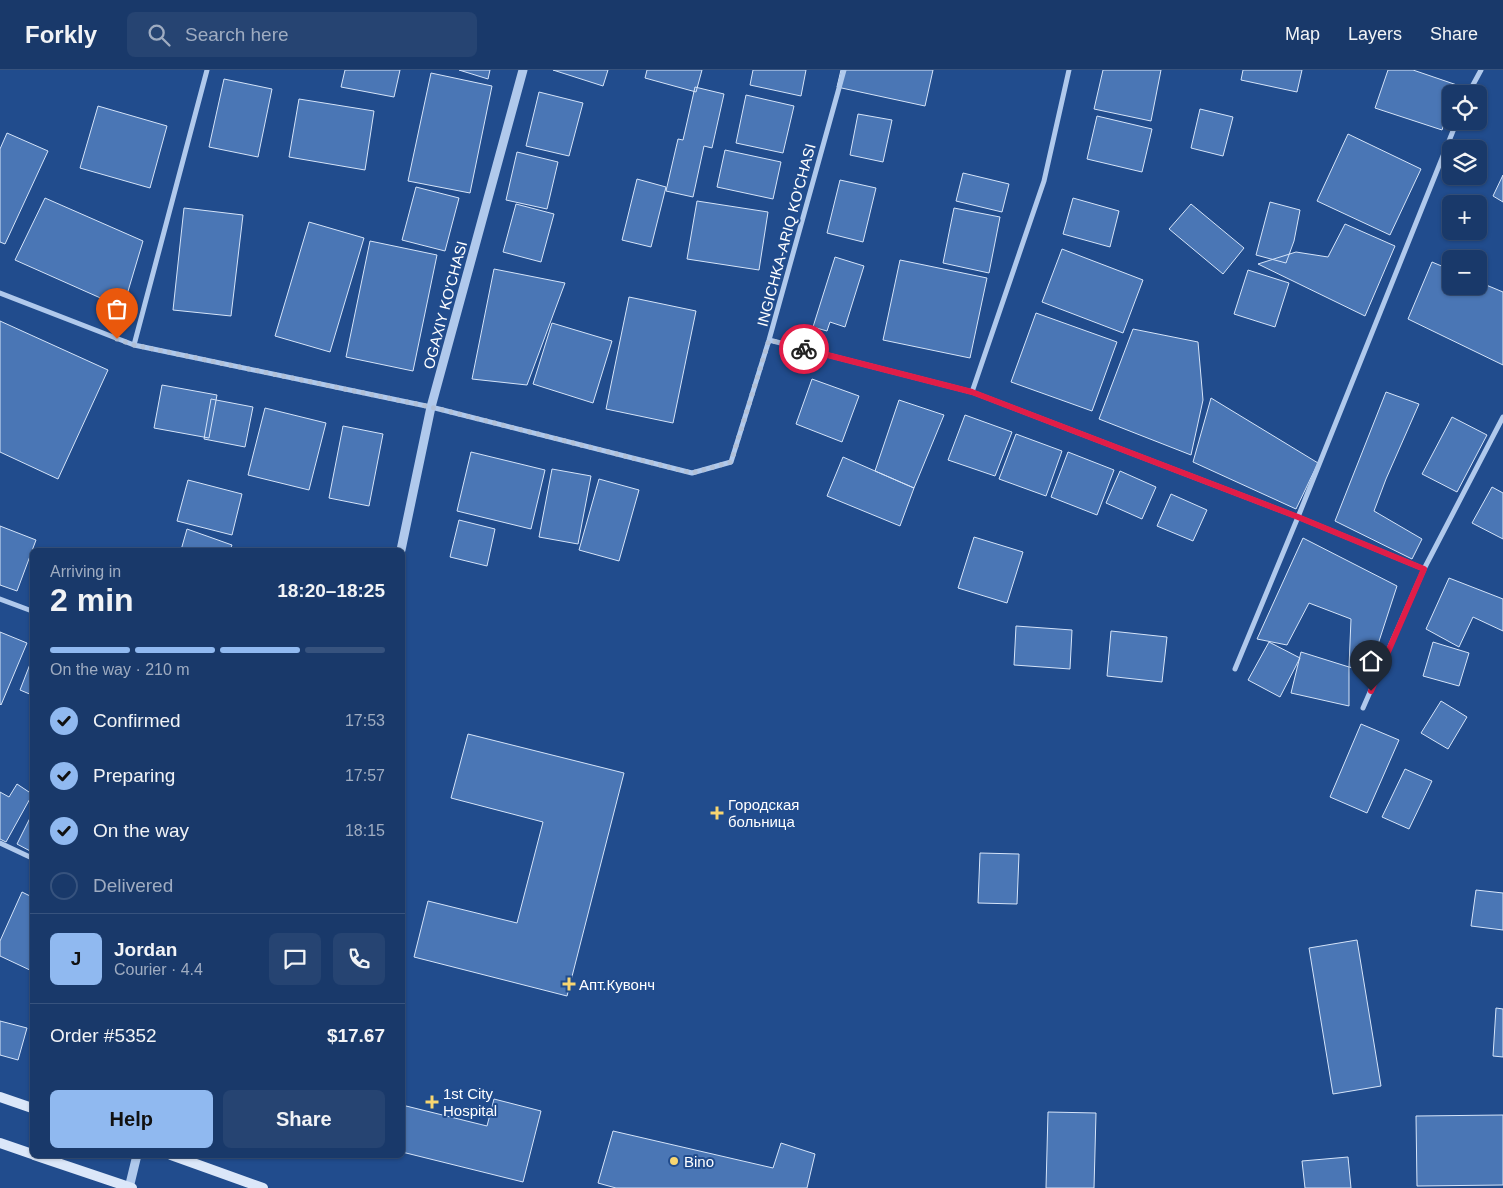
<!DOCTYPE html>
<meta charset="utf-8">
<style>
:root{--surface:#19396a;--page:#264472;--text:#f1f3f6;--muted:#9facc1;--line:#37537e;--accent:#90b9f0}
body{margin:0;font-family:Arial,sans-serif;background:var(--page);color:var(--text);height:100vh;display:flex;flex-direction:column;font-size:19px;white-space:nowrap}
*{box-sizing:border-box;margin:0}
p{font-size:16px;color:var(--muted)}
.icon{flex:none;width:28px;height:28px;fill:none;stroke:currentColor;stroke-width:2;stroke-linecap:round;stroke-linejoin:round}
.map{position:relative;flex:1;overflow:hidden}
.sheet{position:absolute;left:30px;top:478px;width:375px;height:610px;display:flex;flex-direction:column;background:var(--surface);border-radius:8px;box-shadow:0 1px 4px #0004,0 0 0 1px var(--line)}
.sheet>*{flex:none}
.controls{position:absolute;left:1442px;top:15px;display:grid;gap:10px}
.controls a{display:grid;place-items:center;width:45px;height:45px;border-radius:8px;background:var(--surface);box-shadow:0 1px 4px #0004,0 0 0 1px var(--line);font-size:25px}
.pin{position:absolute;display:grid;place-items:center;width:42px;height:42px;color:#fff;margin:-51px -21px;border-radius:50% 50% 50% 0;rotate:-45deg;box-shadow:0 0 5px #0007}
.pin .icon{rotate:45deg}
.courier{position:absolute;display:grid;place-items:center;width:50px;height:50px;margin:-25px;border:4px solid #e11d48;border-radius:50%;background:#fff;color:#222;box-shadow:0 1px 6px #0007}
.headline em{font-style:normal;font-weight:800}
.headline div{display:flex;flex-direction:column-reverse}
.headline{display:flex;align-items:center;justify-content:space-between;height:85px;padding:0 20px}
h1{font-size:32px;font-weight:800;line-height:38px}
.bar{display:grid;grid-template-columns:repeat(4,1fr);gap:8px 5px;align-content:center;height:60px;padding:0 20px}
.bar i{height:6px;border-radius:4px;background:var(--line)}
.bar .current{background:var(--accent)}
.bar p{grid-column:span 4}
.line{display:flex;align-items:center;gap:12px;padding:0 20px;border-top:1px solid var(--line)}
.line div{flex:1}
.round{display:grid;place-items:center;flex:none;width:52px;height:52px;border-radius:8px;background:var(--page)}
ol{padding:0 20px;list-style:none}
li{display:flex;align-items:center;gap:15px;height:55px}
li p{margin-inline-start:auto}
li .icon{padding:5px;border-radius:50%;background:var(--accent);color:#111;stroke-width:4}
li:last-child{color:var(--muted)}
li i{width:28px;height:28px;border:2px solid var(--line);border-radius:50%}
.action{display:flex;gap:10px;margin-top:auto;padding:10px 20px}
.action a{flex:1;height:58px;border-radius:8px;background:var(--accent);color:#111;font-size:20px;font-weight:800;line-height:58px;text-align:center}
.action a+a{background:var(--page);color:var(--text)}
header{display:flex;align-items:center;gap:30px;box-sizing:border-box;height:70px;padding:0 25px;background:var(--surface);border-bottom:1px solid var(--line)}
header strong{font-size:24px}
nav{display:flex;gap:28px;margin-inline-start:auto;font-size:18px}
.search{width:350px;height:45px;background:var(--page);display:flex;align-items:center;gap:12px;box-sizing:border-box;padding:0 18px;border-radius:8px;color:var(--muted);font-size:19px}
.map>svg:first-child{display:block}
.building{fill:#4a76b5;stroke:#d5e4f9}
.lines{fill:none;stroke-linecap:round;stroke-linejoin:round}
.minor{stroke:#b0c9ec;stroke-width:5}
.tertiary{stroke:#b0c9ec;stroke-width:9}
.secondary{stroke:#dbe7f9;stroke-width:10}
.done{stroke:#b1c0d7;stroke-width:5;stroke-dasharray:0 9}
.route{stroke:#e11d48;stroke-width:6}
.poi-dot{fill:#f8d671;stroke:#214c8d;stroke-width:2}
.labels{text-anchor:middle;dominant-baseline:central;stroke-width:4;stroke-linejoin:round;paint-order:stroke}
.street-label{font-size:15px;fill:#fff;stroke:#214c8d}
.poi-label{font-size:15px;fill:#fff;stroke:#214c8d;text-anchor:start}
</style>
<header>
<strong>Forkly</strong>
<div class="search"><svg class="icon" aria-label="search" viewBox="0 0 24 24"><circle cx="10" cy="10" r="6"/><path d="M15 15l6 6"/></svg>Search here</div>
<nav><a>Map</a><a>Layers</a><a>Share</a></nav>
</header>
<div class="map">
<svg width="1503" height="1118" viewBox="0 0 1503 1118">
<rect width="100%" height="100%" fill="#214c8d"/>
<!-- building -->
<path class="building" d="M345 0H400L394 27 341 17Z
M459 0H490L488 9Z
M553 0H608L603 16Z
M647 0H702L696 22 645 8Z
M753 0H806L801 26 750 15Z
M841 0H933L925 36 837 17Z
M1103 0H1161L1151 51 1094 39Z
M1243 0H1302L1297 22 1241 10Z
M1388 0H1413L1457 15 1454 24H1451V33L1442 60 1375 38Z
M431 3 492 16 470 123 408 111Z
M224 9 272 19 258 87 209 77Z
M695 17 724 24 712 78 704 76 693 127 666 121 678 69 683 70Z
M539 22 583 33 569 86 526 76Z
M746 25 794 36 783 83 736 73Z
M299 29 374 41 365 100 289 87Z
M98 36 167 56 150 118 80 98Z
M1200 39 1233 47 1223 86 1191 78Z
M858 44 892 50 883 92 850 85Z
M1097 46 1152 59 1142 102 1087 89Z
M7 63 48 81 5 174 0 172V79Z
M1348 64 1421 99 1390 165 1317 131Z
M725 80 781 92 773 129 717 117Z
M517 82 558 92 547 139 506 130Z
M963 103 1009 114 1002 142 956 131Z
M1503 105V132L1493 126Z
M637 109 666 117 651 177 622 170Z
M840 110 876 118 863 172 827 163Z
M416 117 459 128 445 181 402 170Z
M45 128 143 171 123 238 15 190Z
M1073 128 1119 141 1110 177 1063 164Z
M697 131 768 142 759 200 687 189Z
M1270 132 1300 140 1294 171 1286 193 1256 185Z
M516 134 554 144 541 192 503 182Z
M1191 134 1244 178 1223 204 1169 159Z
M184 138 243 145 231 246 173 240Z
M954 138 1000 147 989 203 943 193Z
M309 152 364 168 330 282 275 266Z
M1345 154 1395 176 1365 246 1258 194 1296 182 1328 187Z
M370 171 437 185 413 301 346 287Z
M1062 179 1143 210 1123 263 1042 232Z
M835 187 864 196 845 257 830 252 827 261 813 257Z
M900 190 987 208 970 288 883 270Z
M1432 192 1451 200V216H1479V212L1503 222V295L1408 249Z
M494 199 565 213 527 315 472 309Z
M1248 200 1289 213 1275 257 1234 244Z
M629 227 696 241 673 353 606 339Z
M1036 243 1117 272 1092 341 1011 312Z
M0 251 108 300 58 409 0 382Z
M552 253 612 271 593 333 533 314Z
M1133 259 1198 272 1203 330 1191 385 1099 349Z
M812 309 859 326 842 372 796 354Z
M162 315 217 325 209 368 154 358Z
M1386 322 1419 334 1386 409 1374 441 1422 469 1412 489 1335 451Z
M1211 328 1318 393 1296 439 1193 392Z
M211 329 253 337 245 377 204 369Z
M899 330 944 345 914 418 875 401Z
M265 338 326 353 309 420 248 405Z
M965 345 1012 362 995 406 948 390Z
M1452 347 1487 365 1457 422 1422 404Z
M343 356 383 364 369 436 329 428Z
M1016 364 1062 381 1046 426 999 409Z
M471 382 545 400 531 459 457 441Z
M1068 382 1114 400 1097 445 1051 427Z
M843 387 914 418 900 456 827 426Z
M552 399 591 406 578 474 539 467Z
M1120 401 1156 417 1142 449 1106 433Z
M599 409 639 420 619 491 579 480Z
M188 410 242 424 232 465 177 451Z
M1492 417 1503 423V469L1472 453Z
M1171 424 1207 440 1193 471 1157 456Z
M459 450 495 459 487 496 450 487Z
M0 456 36 470 17 521 0 515Z
M187 459 232 475 230 480H181Z
M974 467 1023 482 1007 533 958 518Z
M1303 468 1397 516 1369 602 1349 597 1351 549 1309 533 1287 575 1257 569Z
M1449 508 1503 529V561L1473 547 1459 577 1426 559Z
M1016 556 1072 560 1070 599 1014 595Z
M1111 561 1167 567 1162 612 1107 606Z
M0 562 27 573 1 635 0 634Z
M1269 572 1300 588 1280 627 1248 610Z
M1433 572 1469 583 1459 616 1423 606Z
M1301 582 1349 597V636L1291 623Z
M32 589V625L20 620Z
M1441 631 1467 647 1448 679 1421 663Z
M1361 654 1399 670 1367 743 1330 727Z
M468 664 624 703 567 926 414 887 428 831 517 853 543 752 451 728Z
M1405 699 1432 711 1409 759 1382 747Z
M17 714 32 724V725L6 772 0 769V722L9 727Z
M32 744V782L17 774Z
M980 783 1019 784 1017 834 978 833Z
M1476 820 1503 823V860L1471 856Z
M22 822 32 827V901L0 886V871Z
M1357 870 1381 1016 1333 1024 1309 878Z
M1496 938 1503 939V987L1493 986Z
M0 951 27 958 18 990 0 985Z
M494 1029 541 1041 523 1112 402 1082V1035L487 1056Z
M1048 1042 1096 1043 1094 1118H1046Z
M1503 1045V1115L1417 1116 1416 1046Z
M613 1061 773 1098 781 1073 815 1084 807 1118H616L598 1113Z
M1348 1087 1351 1118H1305L1302 1091Z"/>
<g class="lines">
<!-- minor -->
<path class="minor" d="M1468 24 1481 0
M0 223 134 275 431 337 692 403 731 392 769 270 844 0
M769 270 972 322 1298 447 1457 51
M134 275 207 0
M972 322 1044 111 1069 0
M0 529 32 541
M1235 599 1298 447 1424 499
M1363 638 1424 499 1503 347
M0 773 32 788"/>
<!-- tertiary -->
<path class="tertiary" d="M401 480 431 337 523 0
M129 1118 137 1085"/>
<!-- secondary -->
<path class="secondary" d="M0 1027 32 1038
M0 1073 32 1084
M34 1085 132 1118
M171 1085 263 1118"/>
</g>
<g class="lines">
<!-- done -->
<path class="done" d="M117 269 134 275 431 337 692 403 731 392 769 270 804 279"/>
<!-- route -->
<path class="route" d="M804 279 972 322 1298 447 1424 499 1371 621"/>
</g>
<!-- markers -->
<g class="poi-dot">
<path d="M714.5 735.5h5v5h5v5h-5v5h-5v-5h-5v-5h5z"/>
<path d="M566.5 906.5h5v5h5v5h-5v5h-5v-5h-5v-5h5z"/>
<path d="M429.5 1024.5h5v5h5v5h-5v5h-5v-5h-5v-5h5z"/>
<circle cx="674" cy="1091" r="5"/>
</g>
<g class="labels">
<!-- street labels -->
<g class="street-label">
<text transform="translate(786 165) rotate(-75)">INGICHKA-ARIQ KO'CHASI</text>
<text transform="translate(445 235) rotate(-75)">OGAXIY KO'CHASI</text>
</g>
<!-- poi labels -->
<g class="poi-label">
<text x="728" y="734">Городская<tspan x="728" dy="17">больница</tspan></text>
<text x="579" y="914">Апт.Кувонч</text>
<text x="443" y="1023">1st City<tspan x="443" dy="17">Hospital</tspan></text>
<text x="684" y="1091">Bino</text>
</g>
</g>
</svg>
<div class="controls">
<a><svg class="icon" aria-label="locate" viewBox="0 0 24 24"><circle cx="12" cy="12" r="6"/><path d="M12 2v4M12 18v4M2 12h4M18 12h4"/></svg></a>
<a><svg class="icon" aria-label="layers" viewBox="0 0 24 24"><path d="M12 4l9 5-9 5-9-5zM3 14l9 5 9-5"/></svg></a>
<a>+</a>
<a>−</a>
</div>
<div class="pin" style="left:117px;top:269px;background:#ea580c"><svg class="icon" aria-label="bag" viewBox="0 0 24 24"><path d="M5 8h14l-1 12H6zM9 8a3 3 0 0 1 6 0"/></svg></div>
<div class="pin" style="left:1371px;top:621px;background:#1f2937"><svg class="icon" aria-label="home" viewBox="0 0 24 24"><path d="M3 11l9-7 9 7M6 9v11h12V9"/></svg></div>
<div class="courier" style="left:804px;top:279px"><svg class="icon" aria-label="bike" viewBox="0 0 24 24"><circle cx="6" cy="16" r="4"/><circle cx="18" cy="16" r="4"/><path d="M6 16l4-8h5l3 8M10 8l3 8H6M13 5h3"/></svg></div>
<section class="sheet">
<div class="headline"><div><h1>2 min</h1><p>Arriving in</p></div><em>18:20–18:25</em></div>
<div class="bar"><i class="current"></i><i class="current"></i><i class="current"></i><i></i><p>On the way · 210 m</p></div>
<ol>
<li><svg class="icon" aria-label="check" viewBox="0 0 24 24"><path d="M5 12l5 5 9-10"/></svg>Confirmed<p>17:53</p></li>
<li><svg class="icon" aria-label="check" viewBox="0 0 24 24"><path d="M5 12l5 5 9-10"/></svg>Preparing<p>17:57</p></li>
<li><svg class="icon" aria-label="check" viewBox="0 0 24 24"><path d="M5 12l5 5 9-10"/></svg>On the way<p>18:15</p></li>
<li><i></i>Delivered</li>
</ol>
<div class="line" style="height:90px"><b class="round" style="background:var(--accent);color:#111">J</b><div><b>Jordan</b><p>Courier · 4.4</p></div><a class="round"><svg class="icon" aria-label="chat" viewBox="0 0 24 24"><path d="M4 5h16v11H9l-5 4z"/></svg></a><a class="round"><svg class="icon" aria-label="phone" viewBox="0 0 24 24"><path d="M5 4h4l2 5-3 2q2 4 5 5l2-3 5 2v4C11 20 4 13 5 4z"/></svg></a></div>
<div class="line" style="height:65px"><div>Order #5352</div><b>$17.67</b></div>
<div class="action"><a>Help</a><a>Share</a></div>
</section>
</div>
